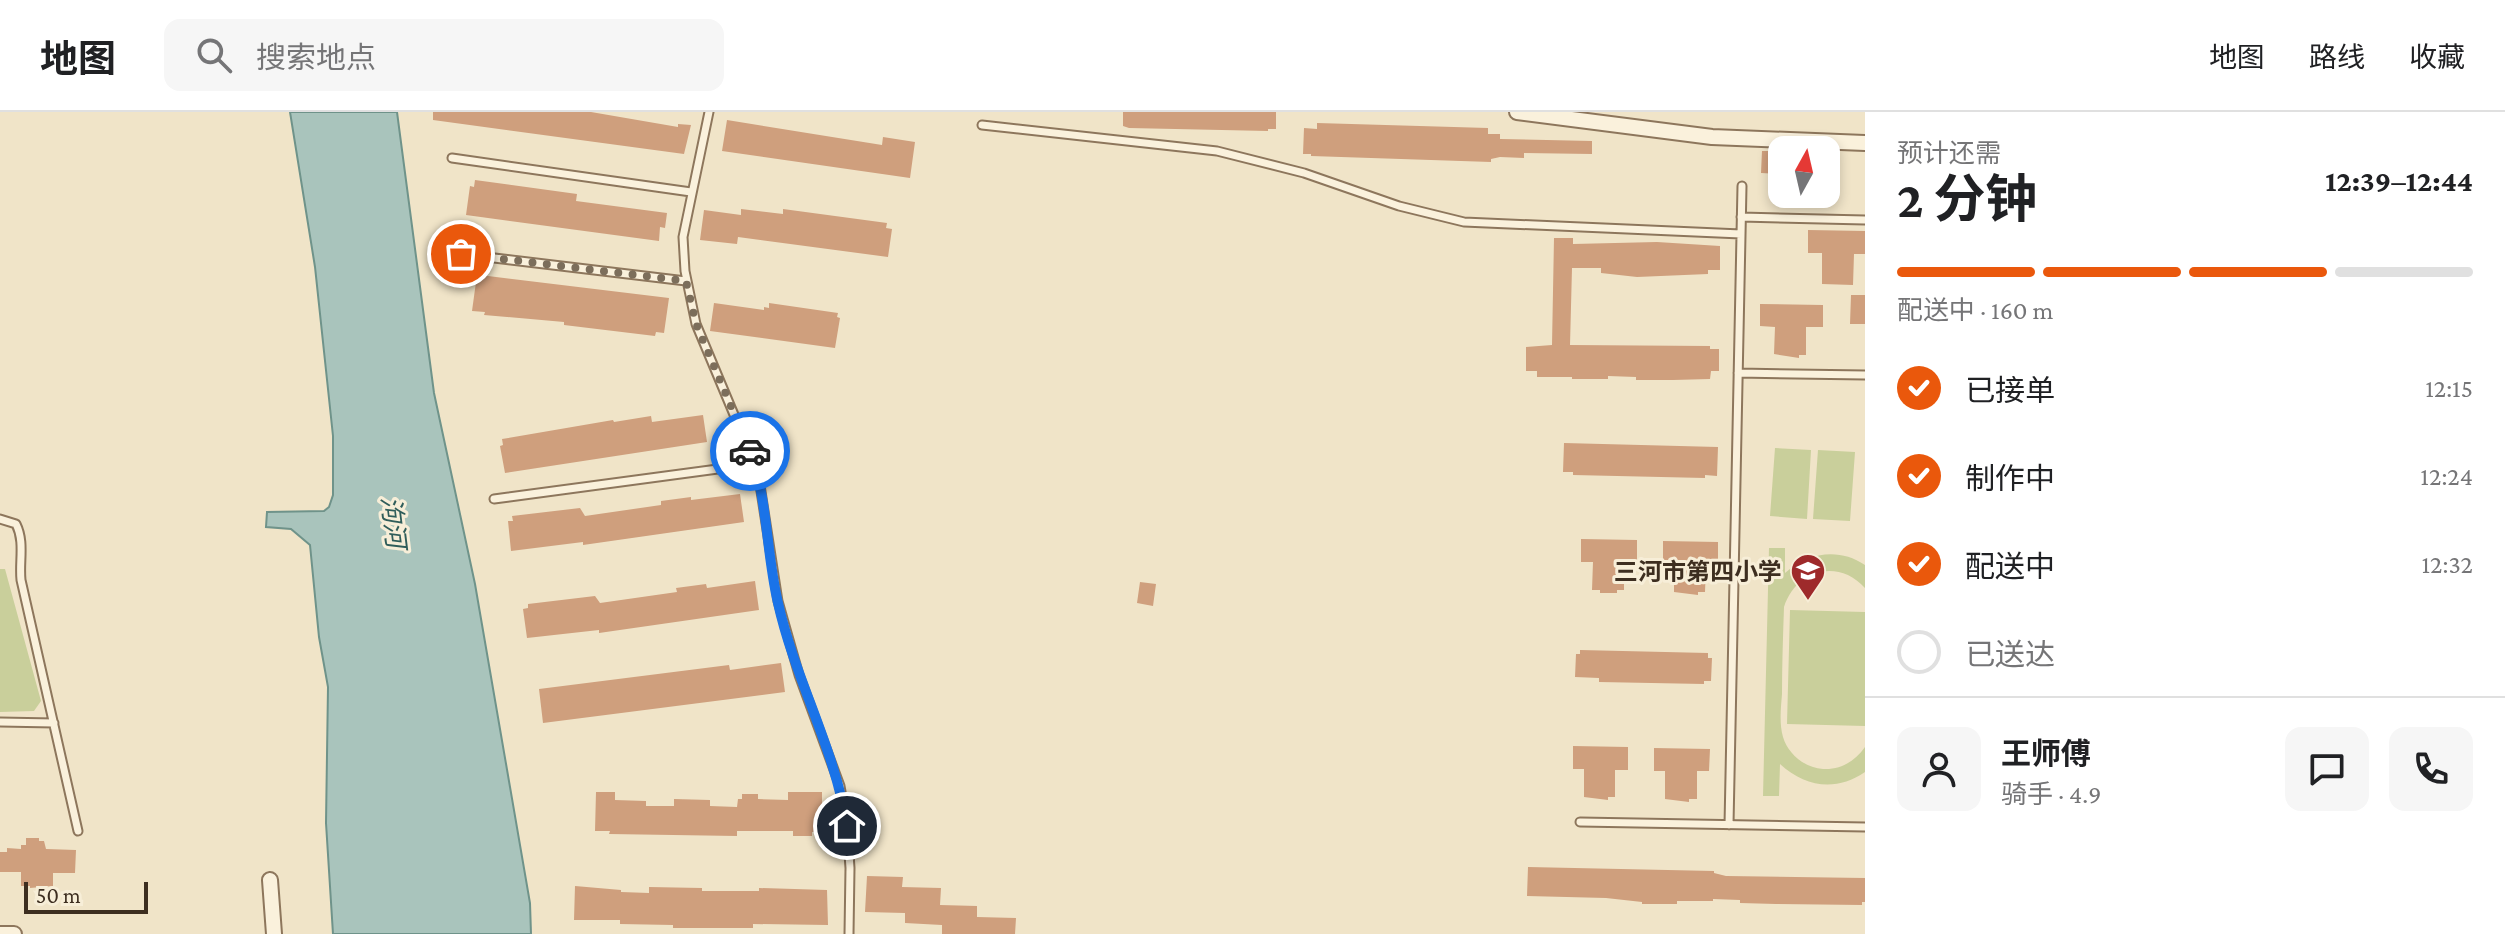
<!DOCTYPE html>
<html lang="zh">
<meta charset="utf-8">
<style>
:root{--surface:#fff;--page:#f6f6f6;--text:#202124;--muted:#757577;--line:#e0e0e0;--accent:#ea580c}
body{margin:0;font-family:"Crimson Pro","Noto Sans SC",serif;background:var(--page);color:var(--text);height:100vh;display:flex;flex-direction:column;font-size:30px;white-space:nowrap}
*{box-sizing:border-box;margin:0}
p{font-size:26px;color:var(--muted)}
.icon{flex:none;width:44px;height:44px;fill:none;stroke:currentColor;stroke-width:2;stroke-linecap:round;stroke-linejoin:round}
.map{position:relative;flex:1;overflow:hidden}
.sheet{display:flex;flex-direction:column;background:var(--surface);width:640px}
.sheet>*{flex:none}
.needle{width:52px;rotate:8deg}
.buttons{position:absolute;left:1768px;top:24px;display:grid;gap:16px}
.buttons a{display:grid;place-items:center;width:72px;height:72px;border-radius:16px;background:var(--surface);box-shadow:0 4px 12px #0003;font-size:40px}
.scale{position:absolute;left:24px;bottom:20px;width:124px;box-sizing:border-box;padding-left:8px;border:4px solid #3d2e20;border-top:0;font-size:22px;line-height:28px;white-space:nowrap;color:#3d2e20;-webkit-text-stroke:6px #f7eed8;paint-order:stroke}
.pin{position:absolute;display:grid;place-items:center;width:68px;height:68px;color:#fff;margin:-34px;border:4px solid #fff;border-radius:50%;box-shadow:0 2px 8px #0007}
.courier{position:absolute;display:grid;place-items:center;width:80px;height:80px;margin:-40px;border:6px solid #1a73e8;border-radius:50%;background:#fff;color:#222;box-shadow:0 2px 10px #0007}
.summary em{font-style:normal;font-weight:700}
.summary div{display:flex;flex-direction:column-reverse}
.summary{display:flex;align-items:center;justify-content:space-between;height:136px;padding:0 32px}
h1{font-size:52px;font-weight:700;line-height:60px}
.bar{display:grid;grid-template-columns:repeat(4,1fr);gap:12px 8px;align-content:center;height:96px;padding:0 32px}
.bar i{height:10px;border-radius:6px;background:var(--line)}
.bar .selected{background:var(--accent)}
.bar p{grid-column:span 4}
.line{display:flex;align-items:center;gap:20px;padding:0 32px;border-top:2px solid var(--line)}
.line div{flex:1}
.round{display:grid;place-items:center;flex:none;width:84px;height:84px;border-radius:16px;background:var(--page)}
ol{padding:0 32px;list-style:none}
li{display:flex;align-items:center;gap:24px;height:88px}
li p{margin-inline-start:auto}
li .icon{padding:8px;border-radius:50%;background:var(--accent);color:#fff;stroke-width:4}
li:last-child{color:var(--muted)}
li i{width:44px;height:44px;border:4px solid var(--line);border-radius:50%}
header{display:flex;align-items:center;gap:48px;box-sizing:border-box;height:112px;padding:0 40px;background:var(--surface);border-bottom:2px solid var(--line)}
header strong{font-size:38px}
nav{display:flex;gap:44px;margin-inline-start:auto;font-size:28px}
.search{width:560px;height:72px;background:var(--page);display:flex;align-items:center;gap:20px;box-sizing:border-box;padding:0 28px;border-radius:16px;color:var(--muted);font-size:30px}
main{display:flex;flex:1;min-height:0}
.map>svg:first-child{display:block}
.green{fill:#c9cf9b}
.water{fill:#a9c4bc;stroke:#6f938a;stroke-width:2}
.building{fill:#cf9f7d}
.lines{fill:none;stroke-linecap:round;stroke-linejoin:round}
.lane-casing{stroke:#8d765c;stroke-width:11}
.street-casing{stroke:#8d765c;stroke-width:18}
.lane{stroke:#faf1dc;stroke-width:7}
.street{stroke:#faf1dc;stroke-width:14}
.done{stroke:#7c6e5b;stroke-width:8;stroke-dasharray:0 14.4}
.route{stroke:#1a73e8;stroke-width:10}
.labels{text-anchor:middle;dominant-baseline:central;stroke-width:6;stroke-linejoin:round;paint-order:stroke}
.poi-label{font-size:24px;font-weight:bold;fill:#3d2e20;stroke:#f7eed8;text-anchor:end}
.water-label{font-size:26px;font-style:italic;fill:#2f5d5a;stroke:#f7eed8}
</style>
<header>
<strong>地图</strong>
<div class="search"><svg class="icon" aria-label="search" viewBox="0 0 24 24"><circle cx="10" cy="10" r="6"/><path d="M15 15l6 6"/></svg>搜索地点</div>
<nav><a>地图</a><a>路线</a><a>收藏</a></nav>
</header>
<main>
<div class="map">
<svg width="1865" height="822" viewBox="0 0 1865 822">
<rect width="100%" height="100%" fill="#f0e4c8"/>
<!-- green -->
<path class="green" d="M1775 336 1811 338 1807 407 1770 404Z
M1818 338 1855 340 1850 409 1813 407Z
M1769 436H1785V461C1808 441 1838 435 1865 453V476C1838 446 1796 458 1784 495 1783 524 1782 553 1782 582 1781 595 1779 611 1783 625 1788 642 1805 656 1823 657 1841 658 1855 649 1865 635V660C1836 680 1805 675 1780 652L1779 684H1763Z
M0 457H5L41 589 34 599 0 600Z
M1790 498 1865 500V614L1787 612Z"/>
<!-- water -->
<path class="water" d="M290 0H397L434 281 475 472 530 791 531 822H333L326 711 328 575 319 525 310 433 291 417 266 415 267 400 324 399 329 395 333 383V324L315 155Z"/>
<!-- building -->
<path class="building" d="M433 0H591L678 15V12L691 13 684 42 433 8Z
M1123 0H1276V17H1268V19L1129 16 1123 14Z
M727 8 882 33 883 25 915 30 910 66 722 39Z
M1317 11 1488 16V22H1500V27L1592 29V42L1524 41V46L1500 45 1491 47V50L1311 44V42H1303L1304 16 1317 17Z
M1762 39H1782V62L1761 61Z
M475 68 577 82 576 89 667 101 665 116 660 115 659 129 466 103 470 74 474 75Z
M741 97 783 102V97L887 111 886 116 892 117 888 145 738 125 737 132 700 128 704 98 741 103Z
M1808 118 1865 119V142H1854L1853 173 1822 172V141H1808Z
M1554 126H1573V132L1657 130 1720 134V158H1708V162L1637 165 1601 161V156H1572L1570 233 1710 234V237H1719V259H1711L1710 267 1673 268H1636V265L1608 264V267H1572V265H1537V259H1526V235L1552 233Z
M480 163 669 186 664 221 656 220 655 224 564 213V210L484 203 485 200 472 199 476 170H479Z
M1851 183H1865V212H1850Z
M714 191 764 198V195L769 196V191L838 201 837 205 840 206 835 236 710 219Z
M1760 192 1823 193V215H1806V243H1799V246L1774 242 1775 215 1760 214Z
M703 303 707 330 505 361 500 334 503 333 502 327 613 308 614 310 651 304 652 310Z
M1564 331 1718 335 1717 364 1705 363V366L1573 363V360H1563Z
M740 382 744 410 583 433V430L511 439 508 409H513L512 404 580 396 585 404 661 393V389L691 385V388Z
M1581 427 1637 428V451H1624V478H1617V481H1600V478H1592L1593 450H1581Z
M1663 429 1718 430V452H1706L1705 480H1698V483L1674 480V452H1663Z
M755 469 759 498 599 521V518L527 526 523 497 528 496V492L595 484 600 491 677 480 676 476 706 472 707 476Z
M1140 470 1156 472 1153 494 1137 491Z
M1580 538 1708 541V546H1712L1711 569H1704V572L1599 570V566L1575 565 1576 542H1580Z
M781 551 785 580 543 611 539 577 729 553 730 558Z
M1573 634 1628 635V658H1615V685H1608V688L1584 685V657H1573Z
M1654 636 1710 637 1709 659H1697V687H1689V690L1665 687V659H1654Z
M596 680H615V688L646 689V694H674V687L710 688V694L737 695 738 687H742V682H758V687L788 688V680H822V720H812V724H793V719H737V724L609 722 610 719H595Z
M26 726H39V729H44L46 737 76 738 75 761H53V774L30 776V774H21V760H0V740H7V736L21 737V733H26Z
M1528 755 1714 759V761L1726 764 1865 766V790H1862V793L1776 792 1740 791V788L1713 787V789H1677V792H1642V790L1606 786 1527 784Z
M867 764 903 765 902 775 941 776 940 793 977 794V805L1016 806 1015 822H942V813L905 811V801L865 800Z
M575 774 621 778V780L649 781V775L702 776V779H759V776L827 778 828 813 753 812V816H673V813L620 812V808H574Z"/>
<g class="lines">
<defs>
<path id="lane" d="M709 0 683 125 685 159 696 212 758 360 778 489 799 563 840 674 847 714 850 756 849 822
M982 13 1217 39 1304 61 1399 94 1464 110 1741 122
M452 46 691 80
M1741 105 1865 108
M461 142 686 169
M1738 261 1865 263
M494 387 755 352
M0 407 16 412C25 430 19 449 21 468L78 719
M0 610 54 611
M1580 710 1865 715
M1729 713 1742 74"/>
<path id="street" d="M1517 0 1712 25 1865 31
M270 768 274 822
M0 822H14"/>
</defs>
<!-- lane casing -->
<use href="#lane" class="lane-casing"/>
<!-- street casing -->
<use href="#street" class="street-casing"/>
<!-- lane -->
<use href="#lane" class="lane"/>
<!-- street -->
<use href="#street" class="street"/>
</g>
<g class="lines">
<!-- done -->
<path class="done" d="M461 142 686 169 696 212 750 339"/>
<!-- route -->
<path class="route" d="M750 339C768 387 766 441 778 491 795 567 835 637 847 714"/>
</g>
<!-- icons -->
<defs>
<symbol id="school-pin" viewBox="-11 -11 22 30"><path d="M0 17L-7.5 6A9.5 9.5 0 1 1 7.5 6Z" fill="#9e2a2b" stroke="#f7eed8"/><path d="M0-5L7-2L0 1L-7-2ZM-4 1L0 2.5L4 1V4Q0 6-4 4Z" fill="#fff"/></symbol>
</defs>
<g fill-rule="evenodd">
<use href="#school-pin" x="1788" y="439" width="40" height="54"/>
</g>
<g class="labels">
<!-- poi labels -->
<g class="poi-label">
<text x="1782" y="459">三河市第四小学</text>
</g>
<!-- water labels -->
<g class="water-label">
<text transform="translate(393 410) rotate(83)">泃河</text>
</g>
</g>
</svg>
<div class="buttons">
<a><svg class="needle" viewBox="-14 -14 28 28"><path d="M0-13l5 13h-10z" fill="#e53935"/><path d="M0 13l5-13h-10z" fill="#757577"/></svg></a>
</div>
<div class="scale">50 m</div>
<div class="pin" style="left:461px;top:142px;background:#ea580c"><svg class="icon" aria-label="bag" viewBox="0 0 24 24"><path d="M5 8h14l-1 12H6zM9 8a3 3 0 0 1 6 0"/></svg></div>
<div class="pin" style="left:847px;top:714px;background:#1f2937"><svg class="icon" aria-label="home" viewBox="0 0 24 24"><path d="M3 11l9-7 9 7M6 9v11h12V9"/></svg></div>
<div class="courier" style="left:750px;top:339px"><svg class="icon" aria-label="car" viewBox="0 0 24 24"><path d="M5 17H2v-5l4-1 3-4h7l3 4 3 1v5h-3M9 17h6M6 11h13"/><circle cx="7" cy="17" r="2"/><circle cx="17" cy="17" r="2"/></svg></div>
</div>
<section class="sheet">
<div class="summary"><div><h1>2 分钟</h1><p>预计还需</p></div><em>12:39–12:44</em></div>
<div class="bar"><i class="selected"></i><i class="selected"></i><i class="selected"></i><i></i><p>配送中 · 160 m</p></div>
<ol>
<li><svg class="icon" aria-label="check" viewBox="0 0 24 24"><path d="M5 12l5 5 9-10"/></svg>已接单<p>12:15</p></li>
<li><svg class="icon" aria-label="check" viewBox="0 0 24 24"><path d="M5 12l5 5 9-10"/></svg>制作中<p>12:24</p></li>
<li><svg class="icon" aria-label="check" viewBox="0 0 24 24"><path d="M5 12l5 5 9-10"/></svg>配送中<p>12:32</p></li>
<li><i></i>已送达</li>
</ol>
<div class="line" style="height:144px"><a class="round"><svg class="icon" aria-label="person" viewBox="0 0 24 24"><circle cx="12" cy="8" r="4"/><path d="M4 21q1-7 8-7t8 7"/></svg></a><div><b>王师傅</b><p>骑手 · 4.9</p></div><a class="round"><svg class="icon" aria-label="chat" viewBox="0 0 24 24"><path d="M4 5h16v11H9l-5 4z"/></svg></a><a class="round"><svg class="icon" aria-label="phone" viewBox="0 0 24 24"><path d="M5 4h4l2 5-3 2q2 4 5 5l2-3 5 2v4C11 20 4 13 5 4z"/></svg></a></div>
</section>
</main>
